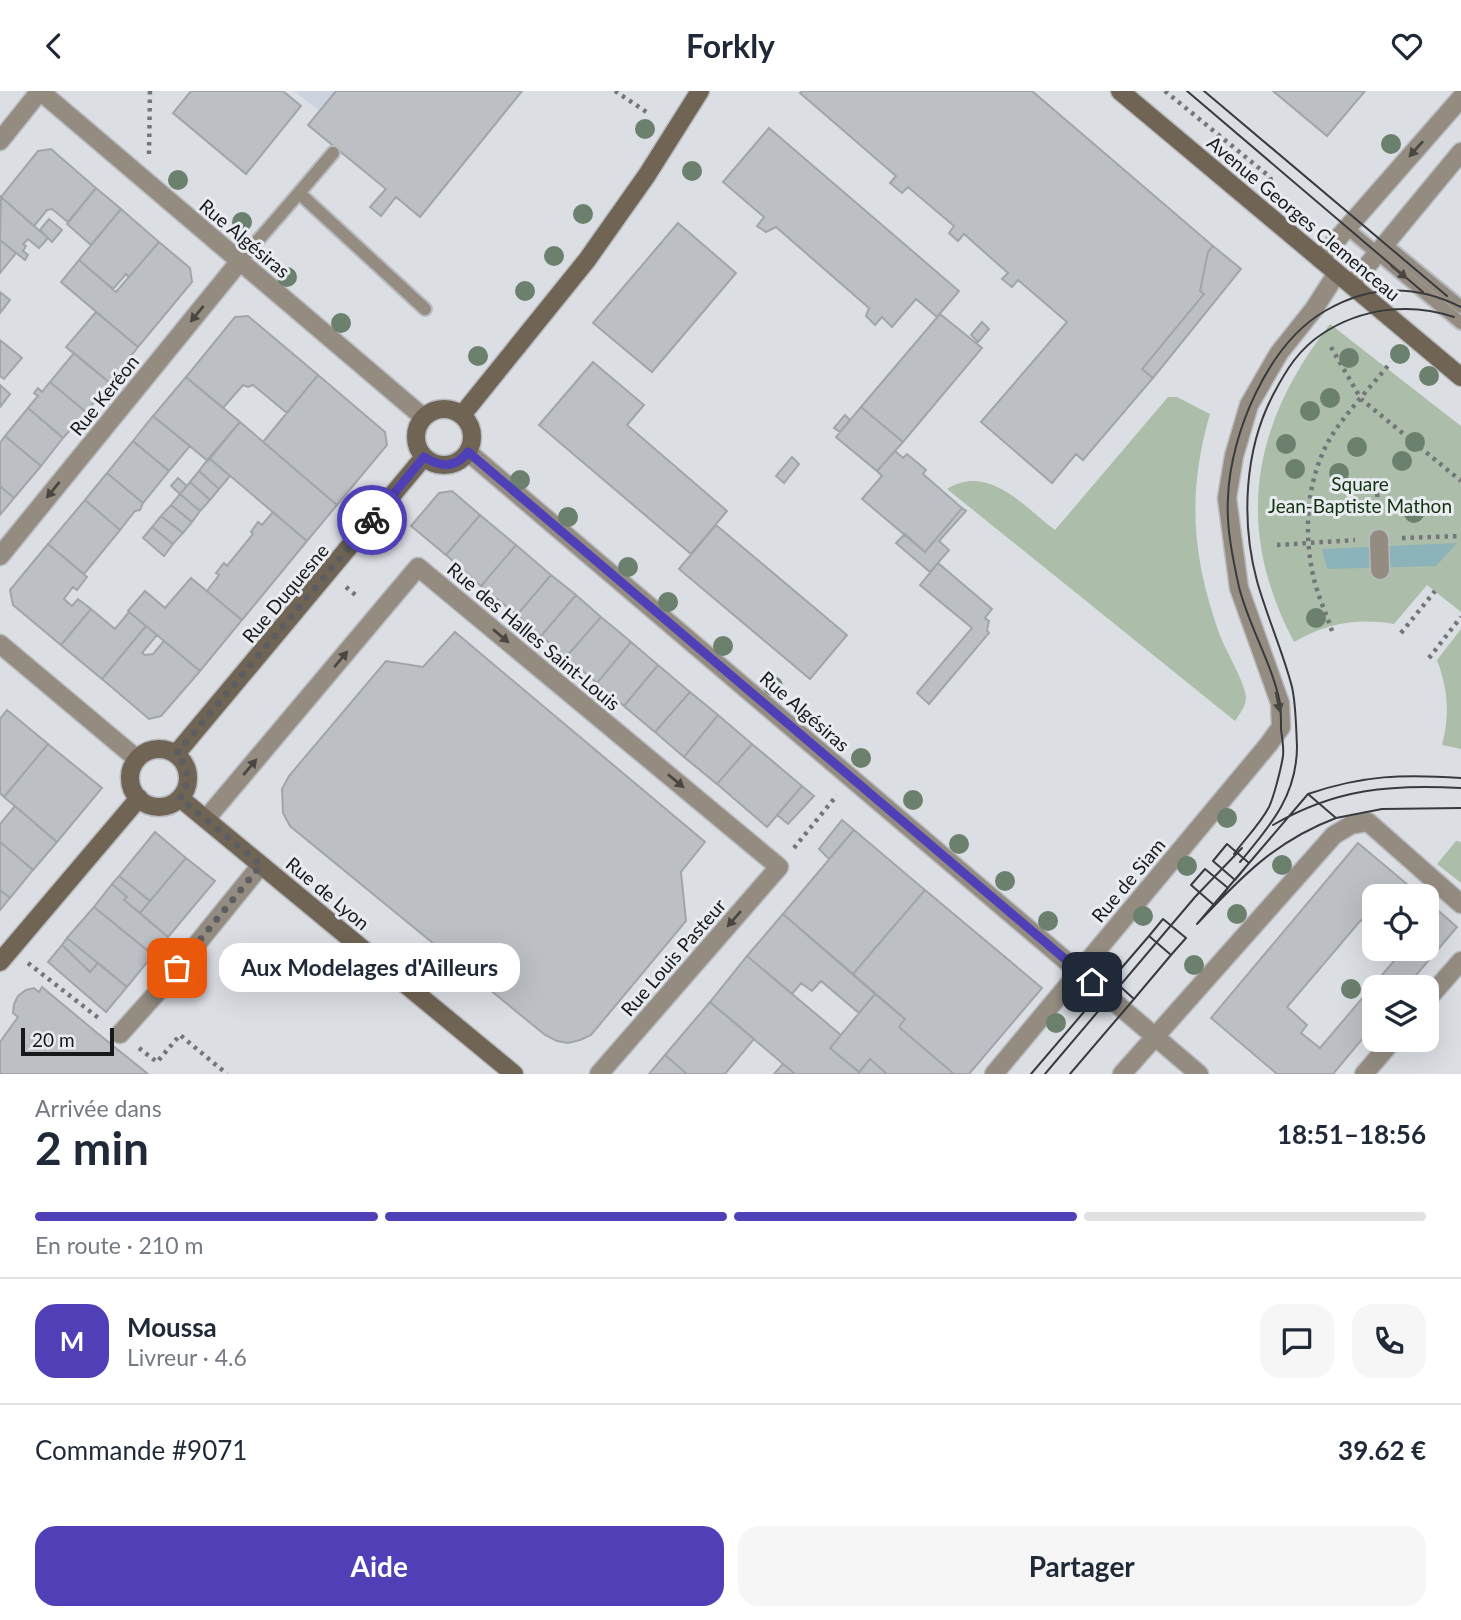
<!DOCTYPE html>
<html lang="fr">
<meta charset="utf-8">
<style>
:root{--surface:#fff;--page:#f6f6f7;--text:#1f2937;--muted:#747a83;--line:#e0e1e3;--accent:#4f40b8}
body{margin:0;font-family:Lato,sans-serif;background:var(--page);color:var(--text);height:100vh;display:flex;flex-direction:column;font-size:26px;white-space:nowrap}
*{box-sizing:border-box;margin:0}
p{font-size:23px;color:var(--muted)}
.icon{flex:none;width:38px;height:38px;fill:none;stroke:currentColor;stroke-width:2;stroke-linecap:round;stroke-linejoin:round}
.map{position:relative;height:983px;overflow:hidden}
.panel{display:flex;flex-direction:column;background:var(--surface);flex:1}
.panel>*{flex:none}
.controls{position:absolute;left:1362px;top:793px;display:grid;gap:14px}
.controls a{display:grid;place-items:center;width:77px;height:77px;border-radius:14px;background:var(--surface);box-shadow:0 7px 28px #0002;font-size:35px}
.scale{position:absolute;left:21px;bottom:18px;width:93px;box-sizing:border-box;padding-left:7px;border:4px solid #18191b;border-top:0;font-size:19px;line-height:24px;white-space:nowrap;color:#18191b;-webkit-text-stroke:5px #e8ecf1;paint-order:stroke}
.pin{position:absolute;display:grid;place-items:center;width:60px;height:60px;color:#fff;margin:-30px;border-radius:14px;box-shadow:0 4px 10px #0006}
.courier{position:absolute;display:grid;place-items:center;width:70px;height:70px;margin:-35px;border:5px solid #4f40b8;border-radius:50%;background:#fff;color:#222;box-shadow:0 2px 9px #0007}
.bubble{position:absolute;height:49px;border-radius:21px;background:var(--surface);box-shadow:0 7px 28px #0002;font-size:23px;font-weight:700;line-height:49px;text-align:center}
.head em{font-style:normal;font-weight:700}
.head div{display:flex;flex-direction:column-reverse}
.head{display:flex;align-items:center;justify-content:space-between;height:119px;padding:0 35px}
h1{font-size:46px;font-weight:700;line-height:52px}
.bar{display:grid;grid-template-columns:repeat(4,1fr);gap:10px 7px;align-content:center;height:84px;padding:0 35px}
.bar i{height:9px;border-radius:5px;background:var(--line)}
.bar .active{background:var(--accent)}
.bar p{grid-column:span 4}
.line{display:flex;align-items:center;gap:18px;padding:0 35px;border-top:2px solid var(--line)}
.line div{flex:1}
.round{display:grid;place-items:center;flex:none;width:74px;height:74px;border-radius:21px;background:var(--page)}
.button{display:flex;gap:14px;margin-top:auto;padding:14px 35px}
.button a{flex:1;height:80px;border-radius:21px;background:var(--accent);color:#fff;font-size:28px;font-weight:700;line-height:80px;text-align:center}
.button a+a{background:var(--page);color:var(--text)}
header{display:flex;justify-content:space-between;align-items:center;height:91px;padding:0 35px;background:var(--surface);font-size:32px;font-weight:700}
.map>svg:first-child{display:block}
.built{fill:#cad3de}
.green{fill:#acbea9}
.water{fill:#8cb3b9}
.building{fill:#bcc0c5;stroke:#a1a5aa;stroke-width:2}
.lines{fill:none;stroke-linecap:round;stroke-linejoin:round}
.lane-casing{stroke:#b8bbc0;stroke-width:16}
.street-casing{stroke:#b8bbc0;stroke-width:21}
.secondary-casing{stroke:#b8bbc0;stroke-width:21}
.path{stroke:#737679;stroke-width:4.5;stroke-dasharray:3.5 5;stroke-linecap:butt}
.lane{stroke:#948c80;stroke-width:12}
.street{stroke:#948c80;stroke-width:18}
.secondary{stroke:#706454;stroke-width:18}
.tram{stroke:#393a3d;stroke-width:2}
.tree{fill:#6c806e}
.oneway{fill:#4a4743}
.done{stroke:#5c5e61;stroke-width:7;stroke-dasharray:0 12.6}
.route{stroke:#4f40b8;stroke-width:9}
.labels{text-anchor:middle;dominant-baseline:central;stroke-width:6;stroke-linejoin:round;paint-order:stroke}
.street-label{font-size:19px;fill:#18191b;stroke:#e8ecf1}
.park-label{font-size:19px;fill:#11320d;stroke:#e8ecf1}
</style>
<header><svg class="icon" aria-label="back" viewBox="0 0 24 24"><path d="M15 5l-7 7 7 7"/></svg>Forkly<svg class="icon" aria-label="heart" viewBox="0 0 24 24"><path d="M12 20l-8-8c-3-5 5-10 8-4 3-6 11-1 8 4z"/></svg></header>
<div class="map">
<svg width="1461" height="983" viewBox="0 0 1461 983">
<rect width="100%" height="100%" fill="#dbdfe4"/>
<!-- built -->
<path class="built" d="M294 0H336L320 20Z"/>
<!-- green -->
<path class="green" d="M1330 233 1461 335V521L1427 494 1394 533C1356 527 1328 532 1294 551 1233 435 1252 333 1330 233Z
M1168 306H1177L1210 323C1187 402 1192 465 1219 542 1225 559 1245 591 1246 606 1246 616 1240 622 1235 630L947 398C989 372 1024 416 1055 439Z
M1461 538V658L1442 654C1450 623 1448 599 1437 569Z
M1456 750 1461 751V792L1437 773Z"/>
<!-- water -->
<path class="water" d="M1457 452 1436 475 1327 478 1322 458Z"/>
<!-- building -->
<path class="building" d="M191 0H283L301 15 246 83 173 22Z
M336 0H522L420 126 396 106 381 125 370 116 386 98 308 34Z
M802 0H1032L1213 155 1208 161 1200 200 1204 203 1142 278 1153 287 1083 369 1076 363 1052 392 981 331 1067 231 1018 189 1012 196 1002 188 1008 182 964 143 958 150 949 142 954 135 908 96 902 102 890 92 896 85 800 2Z
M1273 0H1365L1327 45Z
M769 37 959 200 937 226 916 208 892 236 882 226 875 234 866 225 869 217 776 136 766 141 757 135 764 126 723 91Z
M51 58 96 97 68 131 52 118 47 119 34 135 1 106 38 60Z
M96 97 121 118 91 154 67 133Z
M1 106 48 147 39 157 28 148 23 153 26 155 23 160 28 164 25 169 0 149Z
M121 118 159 151 129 186 126 183 113 198 79 169Z
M49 128 62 139 52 151 40 139Z
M678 132 736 182 652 281 593 232Z
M0 149 16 162 0 182Z
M159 151 190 177 192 191 138 256 61 191 79 169 116 201Z
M1213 155 1241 178 1153 287 1142 278 1204 203 1200 200 1208 161Z
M0 201 10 209 0 222Z
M96 221 138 256 110 292 66 256Z
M940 223 982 257 903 351 861 316Z
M248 225 318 284 287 322 253 294 248 296 243 294 223 317 186 286 235 226Z
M982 231 989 238 978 251 971 244Z
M0 249 22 267 4 288 0 285Z
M74 262 110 292 86 321 50 291Z
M593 271 644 314 627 334 727 420 691 463 539 334Z
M318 284 385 341 387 354 337 414 263 351Z
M186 286 240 331 208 370 153 325Z
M50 291 86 321 63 347 28 317 38 305 34 302 38 297 42 301Z
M0 294 10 303 0 316Z
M861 316 903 351 877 380 836 346Z
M28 317 63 347 41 375 5 345Z
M845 324 850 329 840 341 834 337Z
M153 325 190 355 169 380 133 350Z
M240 331 337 414 307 450 209 367Z
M5 345 41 375 14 407 0 395V352Z
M133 350 169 380 143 412 107 382Z
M895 360 903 367 907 363 926 379 923 383 962 417 925 461 862 408 882 385 877 380Z
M792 366 799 373 784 392 776 385Z
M209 367 230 385 219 398 199 380Z
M199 380 219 398 210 409 190 391Z
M107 382 143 412 140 419 135 420 120 439 85 409Z
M178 387 187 395 180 403 171 395Z
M190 391 210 409 200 420 180 403Z
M0 395 14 407 0 424Z
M452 400 480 424 446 464 411 435 439 402Z
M180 403 200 420 192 431 171 414Z
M85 409 120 439 84 483 48 453Z
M171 414 192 431 183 442 161 425Z
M962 417 966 420 939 450 949 459 930 481 896 452 905 443 925 461Z
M273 421 307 450 242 529 207 500 219 484 216 482 224 472 227 475 253 443 251 441 258 431 262 434Z
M480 424 516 454 481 495 446 464Z
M161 425 183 442 173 453 152 436Z
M716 434 847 544 810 588 679 478Z
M152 436 173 453 164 465 143 447Z
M48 453 87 486 77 499 73 496 64 508 72 515 78 508 91 518 61 554 13 514 10 499Z
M516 454 551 484 517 524 481 495Z
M938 472 992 518 985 527 989 530 987 539 989 542 929 613 917 602 972 537 920 494Z
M551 484 576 504 541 545 517 524Z
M191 487 242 529 200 580 128 520 145 500 165 517Z
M576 504 601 526 566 566 541 545Z
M91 518 115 538 129 521 146 535 102 588 61 554Z
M601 526 631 551 597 592 566 566Z
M146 535 157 544 142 562 145 564 153 563 164 550 200 580 161 625 149 628 102 588Z
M455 541 705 751 681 781 686 830 591 944 580 949 568 952 557 950 545 944 290 735 283 722 282 698 289 685 386 570 423 576Z
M631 551 658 574 624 615 597 592Z
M658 574 690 601 655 641 624 615Z
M690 601 718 624 684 666 655 641Z
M7 619 48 653 4 706 0 702V628Z
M718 624 752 653 717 693 684 666Z
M48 653 102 697 57 751 4 706Z
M752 653 802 695 767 736 717 693Z
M802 695 814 705 788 733 777 724Z
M15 715 57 751 33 779 0 751V733Z
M842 729 854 739 829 768 819 758Z
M854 739 925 799 853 883 783 823Z
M155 741 186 767 150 810 119 785Z
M0 751 33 779 10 807 0 799Z
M1358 752 1421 805H1374V841L1361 829 1287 916 1307 934 1301 942 1320 957 1404 858H1426V809L1457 836 1406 896H1374V934L1333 983H1277L1211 927Z
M186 767 215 790 168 846 140 822Z
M119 785 150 810 140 822 124 809 127 806 112 793Z
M112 793 127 806 124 809 168 846 153 864 94 816Z
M0 799 10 807 0 819Z
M925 799 1042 897 969 983H954L899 936 905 928 853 883Z
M94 816 153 864 127 896 67 847Z
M783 823 875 903 859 922 821 890 812 900 801 892 792 903 747 865Z
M67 847 98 872 90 881 62 854Z
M62 854 90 881 98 872 127 896 106 921 48 871Z
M747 865 841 944 830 957 859 981 858 983H795L710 911Z
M42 896 96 941 148 983H0V951L18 926 13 922 14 913 18 905 26 899 34 897 39 901Z
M875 903 905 928 899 936 954 983H887L870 968 859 981 830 957Z
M710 911 754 948 725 983H687L665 964Z
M665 964 687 983H649Z
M870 968 887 983H858Z
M783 973 795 983H774Z"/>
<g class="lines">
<defs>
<path id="lane" d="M299 102 333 62
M1347 137 1461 232
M1385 153 1461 216
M240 170 299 102 425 218"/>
<path id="street" d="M40 0 423 326
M0 50 40 0
M1320 168 1461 7
M1352 193 1461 61
M468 361 1199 983
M1379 448 1380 479
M0 465 240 170
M0 553 137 668
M206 728 418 476 779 776 599 983
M1426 910 1461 870
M120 943 162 896 261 774
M994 983 1268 654 1281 636 1280 612 1239 497 1227 407 1234 365 1249 314 1279 262 1314 218 1337 182
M1122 983 1334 744 1351 734 1368 731 1461 813
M1364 983 1394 948"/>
<path id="secondary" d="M1120 0 1461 286
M416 346a28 28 0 1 1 56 0a28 28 0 1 1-56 0Z
M462 324 587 169 647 84 700 0
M130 687a29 29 0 1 1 58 0a29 29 0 1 1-58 0Z
M176 663 424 366
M180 707 514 983
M0 871 139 707"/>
</defs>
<!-- lane casing -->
<use href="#lane" class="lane-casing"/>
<!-- street casing -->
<use href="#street" class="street-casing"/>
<!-- secondary casing -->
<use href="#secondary" class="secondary-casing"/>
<!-- path -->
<path class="path" d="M615 0 648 22
M1165 0 1270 86 1273 96
M149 63 150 0
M1331 256 1361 308 1461 390
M1377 394 1378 426
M1402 447 1461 445
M1277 454 1355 449
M346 496 359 507
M1332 540C1326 522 1317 503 1313 484 1302 434 1308 375 1339 334 1355 312 1374 292 1391 271
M1401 542 1435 500
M1429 567 1461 526
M794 757 837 704
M28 872 101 929
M139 957 157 971 180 944 227 983"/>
<!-- lane -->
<use href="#lane" class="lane"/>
<!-- street -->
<use href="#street" class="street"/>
<!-- secondary -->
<use href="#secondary" class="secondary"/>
<!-- tram -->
<path class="tram" d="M1187 0 1423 201
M1204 0 1447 205
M1461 687C1404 683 1363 684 1308 703L1336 727 1382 718 1461 717
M1308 703 1336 727C1275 750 1240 787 1197 833Z
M1273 734C1335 698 1390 693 1461 697
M1227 753 1249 772 1235 789 1213 770Z
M1234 763C1245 748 1260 733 1269 716 1274 705 1281 678 1283 665 1284 656 1282 647 1281 638 1281 630 1281 620 1280 612 1272 572 1249 536 1239 496 1233 469 1226 435 1228 407 1230 343 1268 253 1325 220 1369 194 1415 193 1461 216
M1240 771C1270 735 1297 705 1297 655 1296 636 1296 614 1292 596 1283 561 1267 526 1257 490 1241 431 1244 359 1273 304 1286 279 1299 258 1322 243 1361 217 1410 211 1454 226
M1205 778 1228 797 1214 814 1191 794Z
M1163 828 1186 847 1171 864 1149 845Z
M1149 845 1171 864 1134 908 1112 888Z
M1031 983 1112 888 1134 908 1070 983
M1045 983 1195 806 1242 757"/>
</g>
<!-- trees -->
<g class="tree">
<circle cx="645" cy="38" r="10"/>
<circle cx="1391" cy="53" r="10"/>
<circle cx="692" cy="80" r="10"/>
<circle cx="178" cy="89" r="10"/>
<circle cx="583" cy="123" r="10"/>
<circle cx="242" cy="131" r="10"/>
<circle cx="554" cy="165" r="10"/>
<circle cx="287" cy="186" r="10"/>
<circle cx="525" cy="200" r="10"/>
<circle cx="341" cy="232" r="10"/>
<circle cx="1400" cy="263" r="10"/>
<circle cx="478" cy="265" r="10"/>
<circle cx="1349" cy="267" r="10"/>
<circle cx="1429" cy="285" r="10"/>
<circle cx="1330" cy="307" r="10"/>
<circle cx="1310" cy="320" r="10"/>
<circle cx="1415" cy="351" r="10"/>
<circle cx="1286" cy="353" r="10"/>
<circle cx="1357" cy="356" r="10"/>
<circle cx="1402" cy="370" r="10"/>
<circle cx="1295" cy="378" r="10"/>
<circle cx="1339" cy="382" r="10"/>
<circle cx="520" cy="389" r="10"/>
<circle cx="1414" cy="422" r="10"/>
<circle cx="568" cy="426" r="10"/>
<circle cx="628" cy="476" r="10"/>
<circle cx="668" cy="511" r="10"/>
<circle cx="1316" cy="527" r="10"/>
<circle cx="723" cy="555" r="10"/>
<circle cx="773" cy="595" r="10"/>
<circle cx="861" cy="667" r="10"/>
<circle cx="913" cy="709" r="10"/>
<circle cx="1227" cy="727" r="10"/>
<circle cx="959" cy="753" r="10"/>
<circle cx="1282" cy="774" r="10"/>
<circle cx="1187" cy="775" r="10"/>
<circle cx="1005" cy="790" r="10"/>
<circle cx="1237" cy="823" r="10"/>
<circle cx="1143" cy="825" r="10"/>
<circle cx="1048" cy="830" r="10"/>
<circle cx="1194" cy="874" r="10"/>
<circle cx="1351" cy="898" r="10"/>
<circle cx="1056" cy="932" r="10"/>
</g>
<!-- one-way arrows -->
<defs><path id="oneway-solid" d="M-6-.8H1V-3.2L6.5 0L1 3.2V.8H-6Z" transform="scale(1.75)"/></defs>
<g class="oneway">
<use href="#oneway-solid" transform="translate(1416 58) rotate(132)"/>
<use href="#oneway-solid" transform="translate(1399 181) rotate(40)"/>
<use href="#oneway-solid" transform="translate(197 223) rotate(129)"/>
<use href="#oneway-solid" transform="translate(53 399) rotate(129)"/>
<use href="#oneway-solid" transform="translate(501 545) rotate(40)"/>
<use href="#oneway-solid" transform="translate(341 568) rotate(-50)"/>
<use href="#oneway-solid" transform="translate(1278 611) rotate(79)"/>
<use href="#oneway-solid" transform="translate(250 676) rotate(-50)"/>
<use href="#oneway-solid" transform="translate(676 690) rotate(40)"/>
<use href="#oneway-solid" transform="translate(734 828) rotate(131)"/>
</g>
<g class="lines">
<!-- done -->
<path class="done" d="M177 877 261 774 180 707C191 691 190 677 176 663L372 429"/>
<!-- route -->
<path class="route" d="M372 429 424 366C440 376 455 378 468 361L1092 891"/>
</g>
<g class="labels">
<!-- street labels -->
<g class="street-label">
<text transform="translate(1304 127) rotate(40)">Avenue Georges Clemenceau</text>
<text transform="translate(245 147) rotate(40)">Rue Algésiras</text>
<text transform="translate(104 304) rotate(-51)">Rue Keréon</text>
<text transform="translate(285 502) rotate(-50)">Rue Duquesne</text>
<text transform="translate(534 545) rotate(40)">Rue des Halles Saint-Louis</text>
<text transform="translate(805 620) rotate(41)">Rue Algésiras</text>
<text transform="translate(1128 789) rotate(-50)">Rue de Siam</text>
<text transform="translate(328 802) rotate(40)">Rue de Lyon</text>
<text transform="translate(673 866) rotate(-49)">Rue Louis Pasteur</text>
</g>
<!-- park labels -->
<g class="park-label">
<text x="1360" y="392">Square<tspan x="1360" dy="22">Jean-Baptiste Mathon</tspan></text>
</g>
</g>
</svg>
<div class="controls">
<a><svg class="icon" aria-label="locate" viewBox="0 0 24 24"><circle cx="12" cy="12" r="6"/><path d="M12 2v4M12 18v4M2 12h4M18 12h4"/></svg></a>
<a><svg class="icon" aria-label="layers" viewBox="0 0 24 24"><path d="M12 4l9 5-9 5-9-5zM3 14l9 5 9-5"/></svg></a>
</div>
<div class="scale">20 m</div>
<div class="pin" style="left:177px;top:877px;background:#ea580c"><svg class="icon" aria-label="bag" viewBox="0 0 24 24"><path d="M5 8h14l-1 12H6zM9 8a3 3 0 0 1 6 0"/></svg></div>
<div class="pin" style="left:1092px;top:891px;background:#1f2937"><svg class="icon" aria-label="home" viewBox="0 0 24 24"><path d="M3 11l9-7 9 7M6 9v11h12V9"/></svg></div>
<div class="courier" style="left:372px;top:429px"><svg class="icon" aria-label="bike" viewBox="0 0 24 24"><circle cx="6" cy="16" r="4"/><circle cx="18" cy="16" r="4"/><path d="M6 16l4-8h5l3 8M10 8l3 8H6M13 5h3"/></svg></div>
<div class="bubble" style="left:219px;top:852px;width:301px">Aux Modelages d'Ailleurs</div>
</div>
<section class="panel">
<div class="head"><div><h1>2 min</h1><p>Arrivée dans</p></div><em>18:51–18:56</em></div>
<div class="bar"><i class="active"></i><i class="active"></i><i class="active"></i><i></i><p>En route · 210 m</p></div>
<div class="line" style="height:126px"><b class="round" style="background:var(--accent);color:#fff">M</b><div><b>Moussa</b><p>Livreur · 4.6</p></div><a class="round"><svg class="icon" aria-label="chat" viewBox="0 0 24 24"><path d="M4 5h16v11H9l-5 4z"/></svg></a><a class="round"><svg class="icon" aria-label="phone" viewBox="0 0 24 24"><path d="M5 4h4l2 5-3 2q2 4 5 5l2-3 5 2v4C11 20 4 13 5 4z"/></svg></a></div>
<div class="line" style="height:91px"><div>Commande #9071</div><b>39.62 €</b></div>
<div class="button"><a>Aide</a><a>Partager</a></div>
</section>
